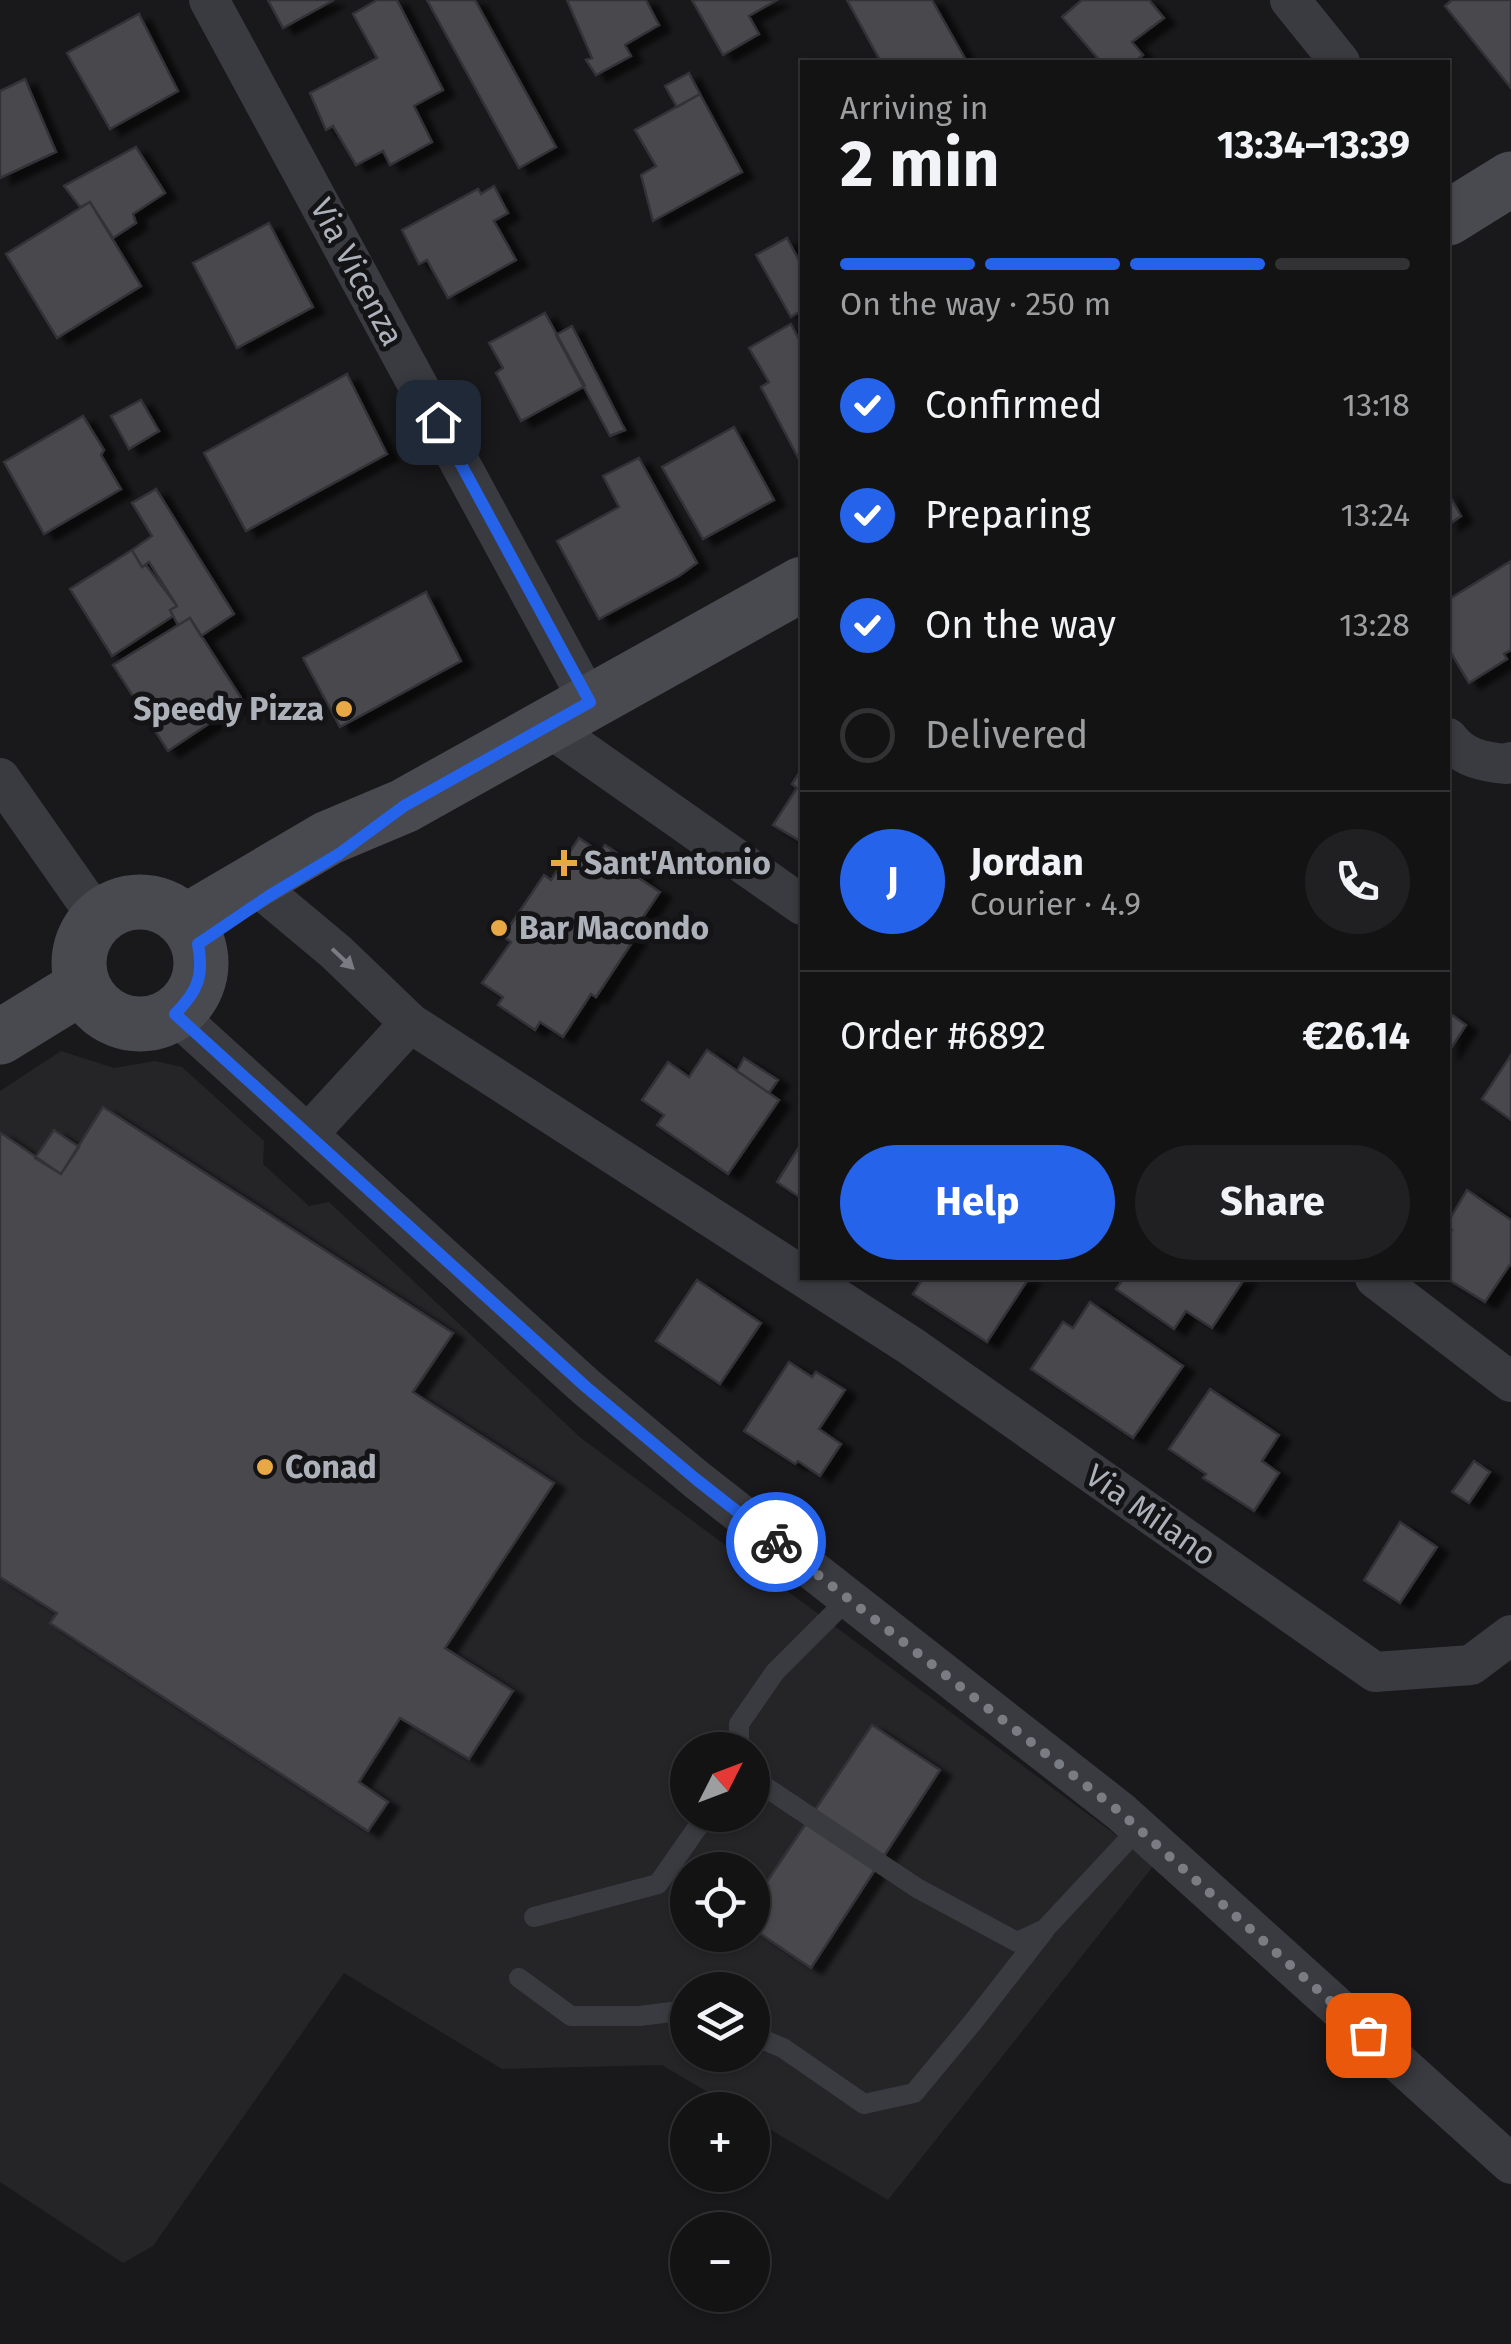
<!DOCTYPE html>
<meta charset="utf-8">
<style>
:root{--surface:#131314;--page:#202022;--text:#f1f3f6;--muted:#9d9ea0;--line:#323234;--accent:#2563eb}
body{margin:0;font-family:"Fira Sans",sans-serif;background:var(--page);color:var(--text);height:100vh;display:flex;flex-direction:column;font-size:38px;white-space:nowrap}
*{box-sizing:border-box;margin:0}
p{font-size:32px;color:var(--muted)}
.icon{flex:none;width:55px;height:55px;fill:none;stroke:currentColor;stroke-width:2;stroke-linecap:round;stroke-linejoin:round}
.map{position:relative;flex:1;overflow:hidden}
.panel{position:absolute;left:800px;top:60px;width:650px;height:1220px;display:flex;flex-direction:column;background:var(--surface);border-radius:0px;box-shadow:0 2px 8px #0004,0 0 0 2px var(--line)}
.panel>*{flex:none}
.needle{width:65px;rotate:48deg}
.controls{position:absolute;left:670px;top:1732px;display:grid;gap:20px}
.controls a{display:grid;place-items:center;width:100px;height:100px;border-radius:50%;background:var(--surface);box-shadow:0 2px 8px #0004,0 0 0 2px var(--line);font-size:50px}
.pin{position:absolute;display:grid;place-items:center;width:85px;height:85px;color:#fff;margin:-42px;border-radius:20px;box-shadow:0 5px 15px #0006}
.courier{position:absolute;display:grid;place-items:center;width:100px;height:100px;margin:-50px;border:8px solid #2563eb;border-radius:50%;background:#fff;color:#222;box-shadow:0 2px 12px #0007}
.summary em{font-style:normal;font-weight:700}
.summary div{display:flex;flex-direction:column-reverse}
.summary{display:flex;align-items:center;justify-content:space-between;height:170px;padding:0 40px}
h1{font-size:65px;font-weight:700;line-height:75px}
.bar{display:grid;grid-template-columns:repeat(4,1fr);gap:15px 10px;align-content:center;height:120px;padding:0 40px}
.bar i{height:12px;border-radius:8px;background:var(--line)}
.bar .current{background:var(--accent)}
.bar p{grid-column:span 4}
.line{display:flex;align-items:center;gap:25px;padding:0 40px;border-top:2px solid var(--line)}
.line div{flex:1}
.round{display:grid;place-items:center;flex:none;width:105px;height:105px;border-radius:52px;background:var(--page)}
ol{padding:0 40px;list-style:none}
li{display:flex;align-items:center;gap:30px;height:110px}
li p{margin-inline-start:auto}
li .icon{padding:10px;border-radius:50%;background:var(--accent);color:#fff;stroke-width:4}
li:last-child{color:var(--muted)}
li i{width:55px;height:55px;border:5px solid var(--line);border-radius:50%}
.action{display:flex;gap:20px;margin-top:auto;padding:20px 40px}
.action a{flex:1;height:115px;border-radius:60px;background:var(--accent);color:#fff;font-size:40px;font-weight:700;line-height:115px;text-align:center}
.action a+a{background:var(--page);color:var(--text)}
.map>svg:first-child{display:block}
.built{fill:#252528;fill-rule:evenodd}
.building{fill:#48494e;stroke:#333337;stroke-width:2.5;filter:url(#shadow)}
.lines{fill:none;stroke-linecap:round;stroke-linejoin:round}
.service{stroke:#3a3b40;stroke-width:20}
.minor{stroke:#3a3b40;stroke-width:40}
.secondary{stroke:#484a50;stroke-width:55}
.oneway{fill:#797c83}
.done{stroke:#797c82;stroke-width:10;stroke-dasharray:0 18}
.route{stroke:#2563eb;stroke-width:12}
.poi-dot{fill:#e7a845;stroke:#141416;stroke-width:4}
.labels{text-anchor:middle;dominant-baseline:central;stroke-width:10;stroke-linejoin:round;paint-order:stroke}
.street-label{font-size:32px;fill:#acb1ba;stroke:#141416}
.poi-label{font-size:32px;font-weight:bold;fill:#acb1ba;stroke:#141416;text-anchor:start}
</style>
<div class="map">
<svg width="1511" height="2344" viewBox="0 0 1511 2344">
<defs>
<filter id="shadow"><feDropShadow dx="11" dy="6" stdDeviation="2.5" flood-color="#0009"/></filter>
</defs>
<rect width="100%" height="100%" fill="#19191b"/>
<!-- built -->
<path class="built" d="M61 1051 114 1068 155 1061 182 1067 264 1141 263 1164 309 1206 329 1202 581 1438 1155 1864 888 2200 753 2119 752 2110H738L662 2065 502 2069 344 1973 153 2246 123 2263 0 2182V1091ZM688 1750H752V1815H688ZM688 1870H752V1935H688ZM688 1990H752V2055H688Z"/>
<!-- building -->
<path class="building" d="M268 0H334L283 28Z
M377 0H397L443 90 414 106 432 142 390 165 383 151 356 165 333 126 326 130 310 93 377 58 353 14Z
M427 0H475L556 147 519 168Z
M567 0H646L659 25 625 45 631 56 596 75 586 60 592 58Z
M692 0H777L749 16 759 34 723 55Z
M847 0H932L967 62H881Z
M1082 0H1149L1164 18 1132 42 1143 55 1134 62H1101L1062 17Z
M1452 0H1511V88L1445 6Z
M139 14 178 91 110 129 67 53Z
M689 73 700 94 677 107 665 86Z
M25 79 56 152 0 178V91Z
M700 94 742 172 653 221 641 175 656 166 635 130Z
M136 147 165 193 133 214 136 223 113 238 90 202 80 207 64 186Z
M494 186 508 213 494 221 516 260 448 298 427 260 419 264 402 230 478 189 481 194Z
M90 202 141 286 57 338 6 254Z
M269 223 313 307 237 348 193 263Z
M787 238 802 266V310L791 317 756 255Z
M545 313 585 386 521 421 496 373 503 368 489 343Z
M791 324 802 345V465L761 387 769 382 749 348Z
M572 326 625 430 610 436 556 335Z
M347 374 387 454 246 531 204 453Z
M141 400 159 431 129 449 111 416Z
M83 416 104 450 101 455 121 489 44 534 4 462Z
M734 427 774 500 703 539 662 467Z
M639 458 697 563 679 576 599 619 557 541 619 507 603 476Z
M156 489 234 614 201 636 190 618 178 625 170 610 177 606 149 562 142 567 132 550 152 536 132 503Z
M1448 493 1461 516 1448 525Z
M132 550 142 567 146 565 177 606 170 610 173 616 112 656 70 589Z
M1511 561V650L1504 654 1507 659 1469 683 1448 648V600Z
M426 592 461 661 340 727 303 658Z
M190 618 243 701 168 751 113 665Z
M802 768V842L773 825 797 788 792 784Z
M579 838 600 852 605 845 643 871 639 878 660 892 631 935 635 938 596 997 591 994 563 1037 540 1022 535 1030 498 1005 503 997 482 983 511 942 503 936 544 875 551 880Z
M1448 1012 1466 1025 1448 1053Z
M707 1050 779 1100 728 1174 657 1125 664 1115 642 1100 668 1062 689 1077Z
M1511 1055V1120L1482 1099Z
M744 1058 778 1080 769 1093 737 1071Z
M103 1107 453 1333 413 1392 554 1483 445 1648 513 1691 469 1759 400 1718 359 1782 388 1802 368 1831 50 1623 57 1613 0 1577V1134L1 1133 61 1174Z
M54 1130 79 1147 61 1174 35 1158Z
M802 1142V1199L777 1182Z
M1467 1190 1511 1220V1263L1485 1302 1446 1278 1448 1236 1452 1230 1448 1227V1222Z
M923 1278H1029L987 1342 913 1294Z
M1124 1278H1245L1212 1328 1186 1311 1174 1329 1116 1289Z
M697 1280 761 1323 720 1384 656 1341Z
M1090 1302 1183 1366 1133 1438 1031 1369 1063 1322 1073 1328Z
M789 1362 812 1377 816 1372 845 1390 819 1429 841 1444 820 1476 798 1461 795 1464 744 1431Z
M1210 1389 1279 1435 1262 1461 1279 1473 1254 1511 1203 1478 1206 1474 1169 1449Z
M1474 1461 1490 1472 1469 1503 1452 1492Z
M1400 1522 1437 1547 1400 1603 1364 1580Z
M872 1725 940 1770 811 1968 752 1928V1904Z"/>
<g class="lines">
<!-- service -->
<path class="service" d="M739 1750V1724L775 1672 848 1599
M752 1778 917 1888 1017 1942 1045 1929 1139 1828
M534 1917 658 1884 706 1815
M519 1978 571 2016H639L688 2010
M752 2035 783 2048 864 2104 914 2093 973 2022 1044 1931"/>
<!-- minor -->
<path class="minor" d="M209 0 590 703
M1290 0 1340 62
M547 726 802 905
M1448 738C1462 758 1484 762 1507 764L1511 762
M0 778 98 918
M269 896 336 952 410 1023 308 1134
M175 1014 586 1387 697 1480 1121 1812 1511 2164
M410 1023 802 1276
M805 1278 911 1346 1375 1672 1471 1665 1511 1635
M1375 1278 1511 1382"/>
<!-- secondary -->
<path class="secondary" d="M1448 218 1511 179
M79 963a61 61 0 1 1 122 0a61 61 0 1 1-122 0Z
M185 922 328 838 404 806 802 584
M0 1037 83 986"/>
</g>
<!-- one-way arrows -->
<defs><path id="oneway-solid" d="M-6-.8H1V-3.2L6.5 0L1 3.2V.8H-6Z" transform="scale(2.5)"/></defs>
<use class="oneway" href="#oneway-solid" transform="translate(343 959) rotate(43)"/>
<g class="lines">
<!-- done -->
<path class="done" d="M776 1542 1120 1812 1368 2035"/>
<!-- route -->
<path class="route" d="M438 422 590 702 404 806 339 854 269 896 198 944C204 976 198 991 175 1014L586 1387 697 1480 776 1542"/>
</g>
<!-- markers -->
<g class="poi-dot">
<circle cx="344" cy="709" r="10"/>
<path d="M559 848h10v10h10v10h-10v10h-10v-10h-10v-10h10z"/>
<circle cx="499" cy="928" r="10"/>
<circle cx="265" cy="1467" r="10"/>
</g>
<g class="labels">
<!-- street labels -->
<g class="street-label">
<text transform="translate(357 272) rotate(62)">Via Vicenza</text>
<text transform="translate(1151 1515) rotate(35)">Via Milano</text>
</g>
<!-- poi labels -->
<g class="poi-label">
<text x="324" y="709" text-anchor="end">Speedy Pizza</text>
<text x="584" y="863">Sant'Antonio</text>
<text x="519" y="928">Bar Macondo</text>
<text x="285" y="1467">Conad</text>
</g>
</g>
</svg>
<div class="controls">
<a><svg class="needle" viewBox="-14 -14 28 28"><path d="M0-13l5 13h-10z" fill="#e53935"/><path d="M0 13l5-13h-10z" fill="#9d9ea0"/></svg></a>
<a><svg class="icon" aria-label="locate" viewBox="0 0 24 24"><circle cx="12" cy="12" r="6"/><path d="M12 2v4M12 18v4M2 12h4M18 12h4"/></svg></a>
<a><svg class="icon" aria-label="layers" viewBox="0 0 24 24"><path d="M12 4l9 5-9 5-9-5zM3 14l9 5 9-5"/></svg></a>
<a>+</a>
<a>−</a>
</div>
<div class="pin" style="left:1368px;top:2035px;background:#ea580c"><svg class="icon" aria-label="bag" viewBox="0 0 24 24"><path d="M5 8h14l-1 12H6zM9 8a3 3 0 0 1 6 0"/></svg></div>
<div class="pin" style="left:438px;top:422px;background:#1f2937"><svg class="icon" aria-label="home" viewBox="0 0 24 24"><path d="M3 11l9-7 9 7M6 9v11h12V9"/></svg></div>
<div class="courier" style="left:776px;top:1542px"><svg class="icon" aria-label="bike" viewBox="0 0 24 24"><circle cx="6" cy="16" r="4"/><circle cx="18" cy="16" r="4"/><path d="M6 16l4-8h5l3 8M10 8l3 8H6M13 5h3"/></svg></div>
<section class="panel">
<div class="summary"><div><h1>2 min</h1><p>Arriving in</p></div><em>13:34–13:39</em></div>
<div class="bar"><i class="current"></i><i class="current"></i><i class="current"></i><i></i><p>On the way · 250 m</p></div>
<ol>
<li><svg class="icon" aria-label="check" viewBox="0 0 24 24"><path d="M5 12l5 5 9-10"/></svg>Confirmed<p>13:18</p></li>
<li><svg class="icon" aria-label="check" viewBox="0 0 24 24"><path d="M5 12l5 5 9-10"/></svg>Preparing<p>13:24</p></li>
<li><svg class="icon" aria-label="check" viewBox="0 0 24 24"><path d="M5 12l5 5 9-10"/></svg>On the way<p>13:28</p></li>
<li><i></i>Delivered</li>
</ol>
<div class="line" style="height:180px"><b class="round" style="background:var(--accent);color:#fff">J</b><div><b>Jordan</b><p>Courier · 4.9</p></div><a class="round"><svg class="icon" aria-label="phone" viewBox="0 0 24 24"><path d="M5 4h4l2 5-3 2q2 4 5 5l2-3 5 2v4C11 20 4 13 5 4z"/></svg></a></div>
<div class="line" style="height:130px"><div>Order #6892</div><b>€26.14</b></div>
<div class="action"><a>Help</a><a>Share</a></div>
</section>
</div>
